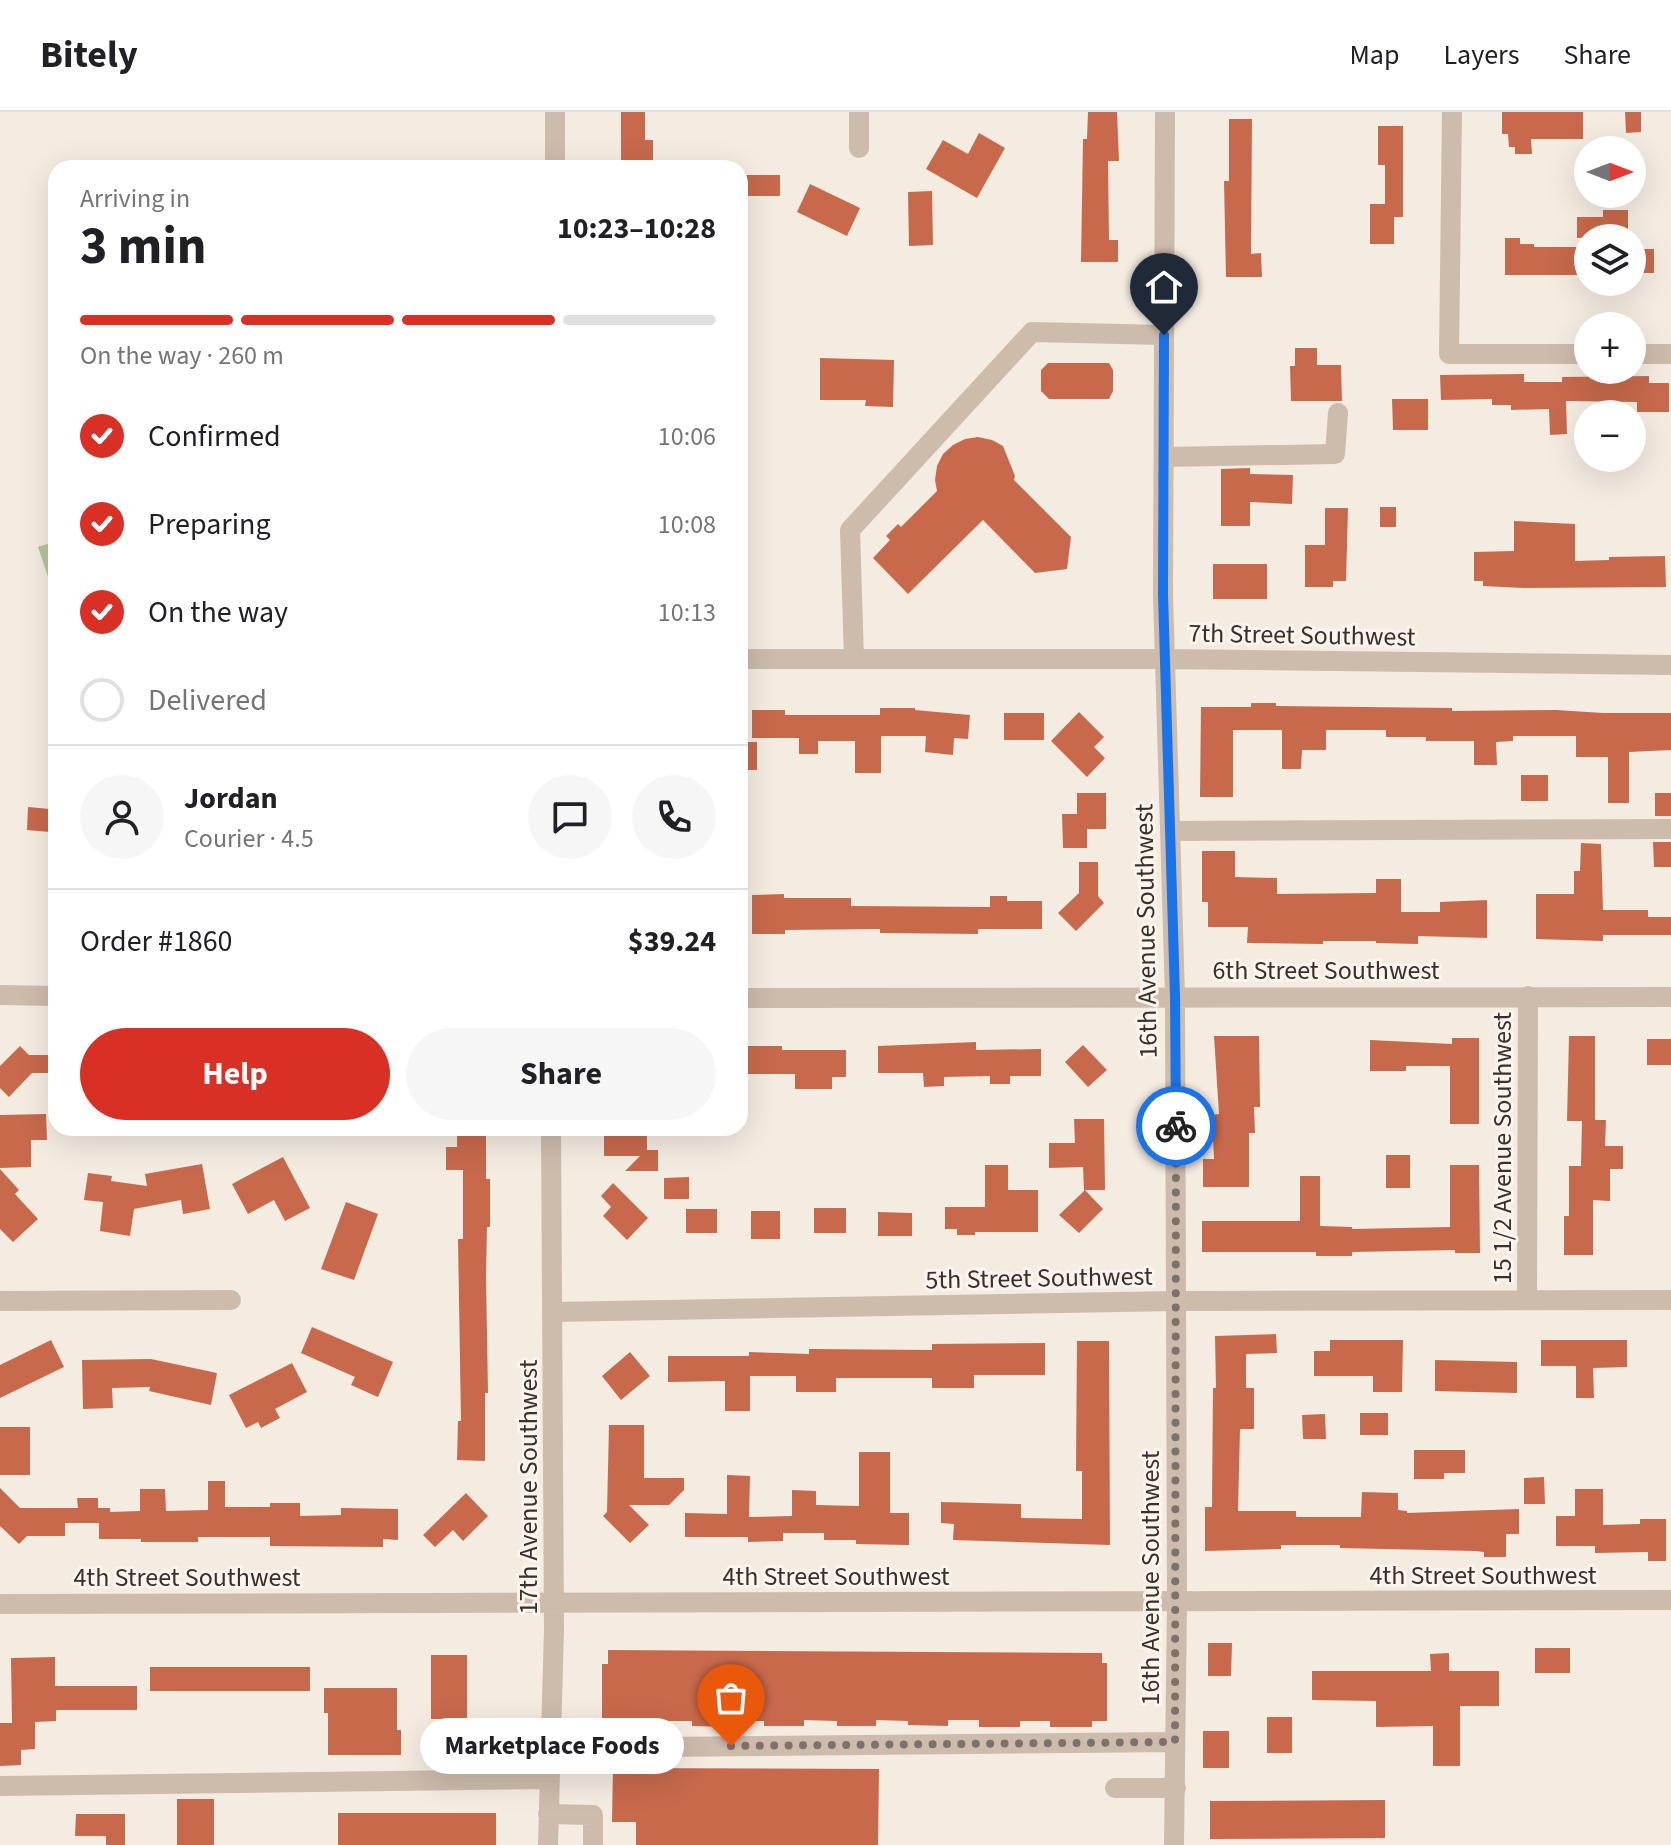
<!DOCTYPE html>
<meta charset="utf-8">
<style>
:root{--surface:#fff;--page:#f6f6f6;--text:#202124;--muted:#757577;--line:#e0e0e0;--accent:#d93025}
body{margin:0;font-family:"Source Sans 3",sans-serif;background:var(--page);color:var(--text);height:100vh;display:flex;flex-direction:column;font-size:30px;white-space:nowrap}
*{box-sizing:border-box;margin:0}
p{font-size:26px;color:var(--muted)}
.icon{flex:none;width:44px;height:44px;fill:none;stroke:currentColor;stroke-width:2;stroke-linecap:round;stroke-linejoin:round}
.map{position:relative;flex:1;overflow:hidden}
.drawer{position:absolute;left:48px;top:48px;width:700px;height:976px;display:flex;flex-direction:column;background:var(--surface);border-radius:24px;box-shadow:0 8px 32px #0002}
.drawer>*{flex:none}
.needle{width:52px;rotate:90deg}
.controls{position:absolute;left:1574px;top:24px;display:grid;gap:16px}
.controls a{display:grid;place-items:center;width:72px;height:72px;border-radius:50%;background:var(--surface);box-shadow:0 8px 32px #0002;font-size:40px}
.pin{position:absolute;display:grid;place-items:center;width:68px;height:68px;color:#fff;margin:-82px -34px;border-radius:50% 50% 50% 0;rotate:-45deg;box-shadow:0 0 8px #0007}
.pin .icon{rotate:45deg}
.courier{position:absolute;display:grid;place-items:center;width:80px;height:80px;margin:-40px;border:6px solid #1a73e8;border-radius:50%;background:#fff;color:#222;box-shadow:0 2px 10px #0007}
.bubble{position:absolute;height:56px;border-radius:28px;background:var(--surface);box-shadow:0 8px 32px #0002;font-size:26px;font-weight:700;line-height:56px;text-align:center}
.summary em{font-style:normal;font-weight:700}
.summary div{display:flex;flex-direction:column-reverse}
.summary{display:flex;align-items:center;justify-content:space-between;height:136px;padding:0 32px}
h1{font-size:52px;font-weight:700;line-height:60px}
.bar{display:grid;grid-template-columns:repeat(4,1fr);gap:12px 8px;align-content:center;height:96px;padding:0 32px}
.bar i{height:10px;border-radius:6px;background:var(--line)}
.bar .selected{background:var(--accent)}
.bar p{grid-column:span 4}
.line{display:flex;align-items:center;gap:20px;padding:0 32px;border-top:2px solid var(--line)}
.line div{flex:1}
.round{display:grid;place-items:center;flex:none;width:84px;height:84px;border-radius:42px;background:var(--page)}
ol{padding:0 32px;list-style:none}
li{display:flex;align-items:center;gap:24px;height:88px}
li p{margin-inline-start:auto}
li .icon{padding:8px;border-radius:50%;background:var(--accent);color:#fff;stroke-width:4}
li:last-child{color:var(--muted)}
li i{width:44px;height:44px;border:4px solid var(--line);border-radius:50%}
.primary-button{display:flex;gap:16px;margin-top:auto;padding:16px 32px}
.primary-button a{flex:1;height:92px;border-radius:48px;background:var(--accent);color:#fff;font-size:32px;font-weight:700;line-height:92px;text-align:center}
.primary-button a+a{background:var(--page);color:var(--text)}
header{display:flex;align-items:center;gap:48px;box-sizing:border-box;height:112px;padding:0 40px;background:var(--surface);border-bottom:2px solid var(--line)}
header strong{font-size:38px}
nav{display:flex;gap:44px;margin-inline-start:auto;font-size:28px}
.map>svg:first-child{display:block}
.green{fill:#b8c4a0}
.building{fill:#c8694b}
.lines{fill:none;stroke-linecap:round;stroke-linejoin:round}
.minor{stroke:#cdbbac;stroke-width:20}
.done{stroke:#7c716b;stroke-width:8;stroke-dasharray:0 14.4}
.route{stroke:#1a73e8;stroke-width:10}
.labels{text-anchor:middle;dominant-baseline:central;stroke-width:6;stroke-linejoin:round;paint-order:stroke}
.street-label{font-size:26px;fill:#3b302b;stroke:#fbf5ee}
</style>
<header>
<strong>Bitely</strong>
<nav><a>Map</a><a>Layers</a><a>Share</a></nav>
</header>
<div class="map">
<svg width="1671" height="1733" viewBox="0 0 1671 1733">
<rect width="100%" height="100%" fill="#f4ebe1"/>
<!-- green -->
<path class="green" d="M56 429V489L38 435Z"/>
<!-- building -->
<path class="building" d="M621 0H645V28H653V56H621Z
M1088 0H1117L1119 49H1108L1109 128H1118V150H1081L1083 27H1087Z
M1502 0H1583V27H1531L1532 42H1515V35H1509L1508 22H1502Z
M1625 0H1641V20L1626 21Z
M1229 7H1252L1251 142 1261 141 1262 165H1226L1224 69H1229Z
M1378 14H1403V105H1394V132H1370V92H1385V53H1378Z
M979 21 1005 36 977 86 926 57 943 28 968 42Z
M740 63H780V84H740Z
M810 72 860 96 847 124 797 100Z
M932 79 933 133 909 134 908 80Z
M1603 98H1628V123L1577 126V105H1603Z
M1505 126H1520V132H1534V135H1579V163H1505Z
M1632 137H1654V161H1632Z
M1295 236H1317V253H1341L1342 289H1291L1290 254H1295Z
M820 246 894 248 893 295 865 294 866 288H820Z
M1048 251H1109L1113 258V279L1109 287H1049L1041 279V258Z
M1524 262V270H1562V265L1649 264V271H1669V300H1637V290L1566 289 1567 322 1550 323 1549 297 1511 298V293H1492V287L1441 288 1440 263Z
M1392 287H1428V318H1393Z
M978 325 992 328 1003 334 1015 364 1014 368 1071 425 1067 457 1035 461 983 408 908 482 873 446 890 428 886 424 898 412 901 415 937 379 935 368 937 354 943 342 953 333 965 327Z
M1250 356V362L1293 363 1292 392 1250 390V414H1221V357Z
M1380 395H1396V415H1380Z
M1325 396H1348L1346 469H1333V475H1305V433H1325Z
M1514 409 1575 412V449L1609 448V445L1665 444 1666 475 1523 476 1483 474V469H1474V440L1514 439Z
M1213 452H1267V487H1213Z
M1251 591H1276V594L1452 596V599L1556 598 1603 601H1671V638L1629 640V691H1608V645H1576V624H1513V629L1496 630 1497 653H1474V629H1426V625H1386V618H1326V638H1302L1301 657H1282V618H1233V685H1200L1201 595H1251Z
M880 596H915V598L970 603 968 627 954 626 953 643 925 640 926 624H881V661H855V629H818V642H799V626H752V598H785V603H880Z
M1079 600 1104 625 1094 635 1105 646 1087 665 1051 629Z
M1004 601H1044V628H1004Z
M740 630H757V658H740Z
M1521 663H1548V689H1521Z
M1077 681H1106V717H1087V736H1063L1062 702H1077Z
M1655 681H1671V704H1655Z
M28 695 50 697V720L27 718Z
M1653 730H1671V755H1654Z
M1581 731 1601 732 1603 798H1648V805H1671V823H1603V829L1536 827V782H1574V759H1580Z
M1202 739H1235V765L1277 766V782L1376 781V767H1401V800H1440V790L1487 788V826L1418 824V832L1376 831V829H1323V832L1247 831 1248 815H1208V790H1202Z
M1079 750H1098V784L1104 791 1076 819 1058 801 1079 781Z
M784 782V786H851V794L990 795V784H1007V789H1042V817H978V822L880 821V817L785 818V822H752V783Z
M1214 924H1259L1260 995H1254L1255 1021H1249V1075H1203V1047H1214L1212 1003 1219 1002Z
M1569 924H1595V1008H1606L1605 1034H1623V1057H1610V1089L1593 1088V1143H1564V1104H1569V1054H1581L1582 1009H1567Z
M1452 926H1479V1012H1450V954H1406V959H1370V928L1452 932Z
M1647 927H1671V953H1647Z
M976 930V938L1041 937V964H1010V972H990V964L944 965V974L924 975 923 961H878V934Z
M1083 933 1107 958 1088 975 1065 950Z
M20 934 29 943H56V961H32L9 985 0 976V954Z
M747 934H782V938H846V965H832V977H795V962H747Z
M46 1002 47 1028H31V1055L0 1056V1003Z
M1074 1007H1104L1105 1078H1085L1103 1097 1079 1121 1059 1103 1084 1079 1083 1055 1049 1056V1031H1075Z
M457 1016H486V1067H490V1115H487L486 1164 488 1281H485V1349L457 1348 458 1309H461L458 1127H463V1058H446V1035H457Z
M604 1016H647V1038H658V1059H625L640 1044H604Z
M1386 1043H1410V1076H1386Z
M283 1045 310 1096 285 1109 274 1088 248 1102 232 1072Z
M202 1052 210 1097 183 1102 181 1088 134 1097 130 1124 100 1119 103 1090 84 1088 88 1061 112 1064 111 1069 147 1074 145 1062Z
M985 1053H1008V1078H1038V1120H975V1123H957V1117H945V1095H985Z
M1450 1053H1479L1480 1141H1455V1138L1352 1140V1144H1316V1140H1202V1109H1300V1064H1320V1114L1352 1115V1117L1450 1115Z
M0 1057 19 1078 15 1082 38 1107 13 1130 0 1117Z
M689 1065V1087H664V1066Z
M613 1071 648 1106 627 1128 603 1104 611 1095 601 1084Z
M346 1090 378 1102 354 1168 321 1157Z
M814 1096H846V1121H814Z
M686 1097H717V1121H686Z
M751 1099H780V1127H751Z
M878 1100 912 1101V1124H878Z
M312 1215 393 1250 378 1285 351 1273 355 1265 301 1241Z
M1276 1222 1277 1241 1246 1242V1276H1254V1317H1240L1238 1399H1296V1405H1361L1362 1380 1398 1381V1398L1407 1399V1401L1519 1397V1422H1506V1445H1484V1440L1475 1439 1340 1436V1433H1281V1437L1205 1439V1395H1212L1213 1276H1216L1215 1224Z
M51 1228 64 1255 0 1286V1253Z
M1330 1228H1403L1402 1280H1373V1264H1314V1239H1330Z
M1541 1228H1627V1255L1593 1256 1594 1286H1576V1254H1541Z
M1077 1229H1109L1110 1433 953 1428 954 1412 941 1411V1390L1021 1392V1406L1082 1407V1359H1076Z
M1045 1231V1263H974V1276H932V1266H836V1280H796V1264H750V1299H725V1269L668 1270V1244H749V1240L809 1242V1237L932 1238V1232Z
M630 1240 650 1264 621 1288 602 1264Z
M151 1247 217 1261 211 1293 149 1279 150 1275 112 1276 113 1296 83 1297 82 1248Z
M1435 1248 1517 1250V1281L1435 1279Z
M292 1251 307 1280 275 1297 280 1306 261 1316 258 1310 246 1316 229 1283Z
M1360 1301H1388V1323H1360Z
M1325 1302 1326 1327H1303L1302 1303Z
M609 1313H644V1366H684V1378L669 1393H629L649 1413 630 1431 603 1404 607 1400Z
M0 1315H30V1363H0Z
M1414 1338H1465V1361H1444V1367H1414Z
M859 1340H890V1401H909V1433L856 1432V1428H824V1421H783V1429L748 1430V1425H685V1401L727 1402V1363L750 1364 749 1405 792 1404V1378L816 1379V1393L859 1394Z
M1544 1365 1545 1392H1524V1366Z
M208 1369H225V1395H270V1391H300V1404L341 1403V1396L398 1397V1428L383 1427V1435L270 1434V1425H198V1430H141V1427H99V1411H65V1424H27L19 1432 0 1414V1376L20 1396H78L77 1386H98V1396H110V1400L140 1399V1377H165L166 1399 208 1398Z
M1575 1377H1603V1413L1640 1412V1407H1666V1449H1648V1440L1595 1441V1434H1556V1404H1575Z
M466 1381 488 1404 463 1429 453 1418 435 1435 423 1423Z
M1208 1531H1232L1231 1564H1208Z
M1535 1536H1570V1561H1535Z
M608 1538 1102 1541V1551H1107V1609H1092V1615H1050V1609H1020V1615H979V1608H948V1614L908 1613V1609L876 1608V1614H837V1609L804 1608V1614H764V1609H731V1615L692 1614V1609H661V1614L602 1613V1552H608Z
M1449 1541V1559H1499V1594H1460V1654H1433V1614L1376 1615V1589L1312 1588V1559H1431L1430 1542Z
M431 1543H467V1612H494V1651H460V1632H448V1607H431Z
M55 1545V1574H137V1598H56V1609L35 1610V1637L21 1638V1653L0 1654V1611H12L11 1546Z
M150 1555H310V1579H150Z
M324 1576H397V1618H401V1643H328V1601H324Z
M1267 1605H1292V1641H1267Z
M1203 1619H1229V1656H1203Z
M613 1656 879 1657 878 1733H636V1710H612Z
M177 1687H214V1733H177Z
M1385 1688V1726L1210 1727V1689Z
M338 1701H496V1733H338Z
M76 1702H125V1733H106V1724H75Z"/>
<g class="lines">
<!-- minor -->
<path class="minor" d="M859 0V36
M1165 0 1163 482 1175 884 1177 1490 1174 1733
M1452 0 1449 242H1588
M555 56V0
M1632 242H1671
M1164 345 1335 342 1338 301
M740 547H1165L1671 553
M854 547 850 418 1032 220 1164 223
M1170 719 1671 717
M0 883 56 884
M740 886 1671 885
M1527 1188 1528 884
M0 1189 231 1188
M553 1200 1177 1189 1671 1188
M0 1492 1671 1488
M550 1636 1175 1630
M0 1674 548 1667
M1115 1676H1176
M548 1702 593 1703V1733
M548 1733 554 1517 551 1016"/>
</g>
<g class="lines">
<!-- done -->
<path class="done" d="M731 1634 1175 1630 1176 1014"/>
<!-- route -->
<path class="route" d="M1164 223 1163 482 1175 884 1176 1014"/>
</g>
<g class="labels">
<!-- street labels -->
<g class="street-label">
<text transform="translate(1302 523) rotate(1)">7th Street Southwest</text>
<text transform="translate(1146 819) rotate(-91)">16th Avenue Southwest</text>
<text x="1326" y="858">6th Street Southwest</text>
<text transform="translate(1502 1036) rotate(-90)">15 1/2 Avenue Southwest</text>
<text transform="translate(1039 1166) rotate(-1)">5th Street Southwest</text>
<text transform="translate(528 1375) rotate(-90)">17th Avenue Southwest</text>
<text x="1483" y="1463">4th Street Southwest</text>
<text x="836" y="1464">4th Street Southwest</text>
<text x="187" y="1465">4th Street Southwest</text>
<text transform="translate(1150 1466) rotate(-90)">16th Avenue Southwest</text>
</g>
</g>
</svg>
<div class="controls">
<a><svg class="needle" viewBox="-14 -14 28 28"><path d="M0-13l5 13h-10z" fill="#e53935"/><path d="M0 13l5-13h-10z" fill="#757577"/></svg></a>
<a><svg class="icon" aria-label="layers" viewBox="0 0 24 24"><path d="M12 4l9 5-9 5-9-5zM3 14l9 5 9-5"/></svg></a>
<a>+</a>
<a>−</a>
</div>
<div class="pin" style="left:731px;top:1634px;background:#ea580c"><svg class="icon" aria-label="bag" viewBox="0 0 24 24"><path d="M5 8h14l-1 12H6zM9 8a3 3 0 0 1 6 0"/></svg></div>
<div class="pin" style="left:1164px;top:223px;background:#1f2937"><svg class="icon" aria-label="home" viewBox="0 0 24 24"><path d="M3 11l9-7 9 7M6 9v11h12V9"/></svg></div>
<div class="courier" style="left:1176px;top:1014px"><svg class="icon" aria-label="bike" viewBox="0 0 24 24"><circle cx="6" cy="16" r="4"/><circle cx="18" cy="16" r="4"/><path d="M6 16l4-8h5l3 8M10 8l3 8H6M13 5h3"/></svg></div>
<div class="bubble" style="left:420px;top:1606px;width:264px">Marketplace Foods</div>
<section class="drawer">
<div class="summary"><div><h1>3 min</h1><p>Arriving in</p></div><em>10:23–10:28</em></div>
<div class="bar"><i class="selected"></i><i class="selected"></i><i class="selected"></i><i></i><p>On the way · 260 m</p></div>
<ol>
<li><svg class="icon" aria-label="check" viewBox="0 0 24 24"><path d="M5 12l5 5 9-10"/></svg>Confirmed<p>10:06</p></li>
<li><svg class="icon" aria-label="check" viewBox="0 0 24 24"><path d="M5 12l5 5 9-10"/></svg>Preparing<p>10:08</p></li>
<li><svg class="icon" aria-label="check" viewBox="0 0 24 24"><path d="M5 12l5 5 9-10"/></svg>On the way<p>10:13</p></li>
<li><i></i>Delivered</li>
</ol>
<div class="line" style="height:144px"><a class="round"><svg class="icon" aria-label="person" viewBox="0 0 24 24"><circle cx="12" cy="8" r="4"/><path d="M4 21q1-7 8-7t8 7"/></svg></a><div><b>Jordan</b><p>Courier · 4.5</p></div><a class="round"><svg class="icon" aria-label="chat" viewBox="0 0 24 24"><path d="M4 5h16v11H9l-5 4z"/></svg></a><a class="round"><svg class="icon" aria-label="phone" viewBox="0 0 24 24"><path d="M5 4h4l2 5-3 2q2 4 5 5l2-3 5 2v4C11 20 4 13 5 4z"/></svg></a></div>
<div class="line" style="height:104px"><div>Order #1860</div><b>$39.24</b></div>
<div class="primary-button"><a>Help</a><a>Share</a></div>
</section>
</div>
